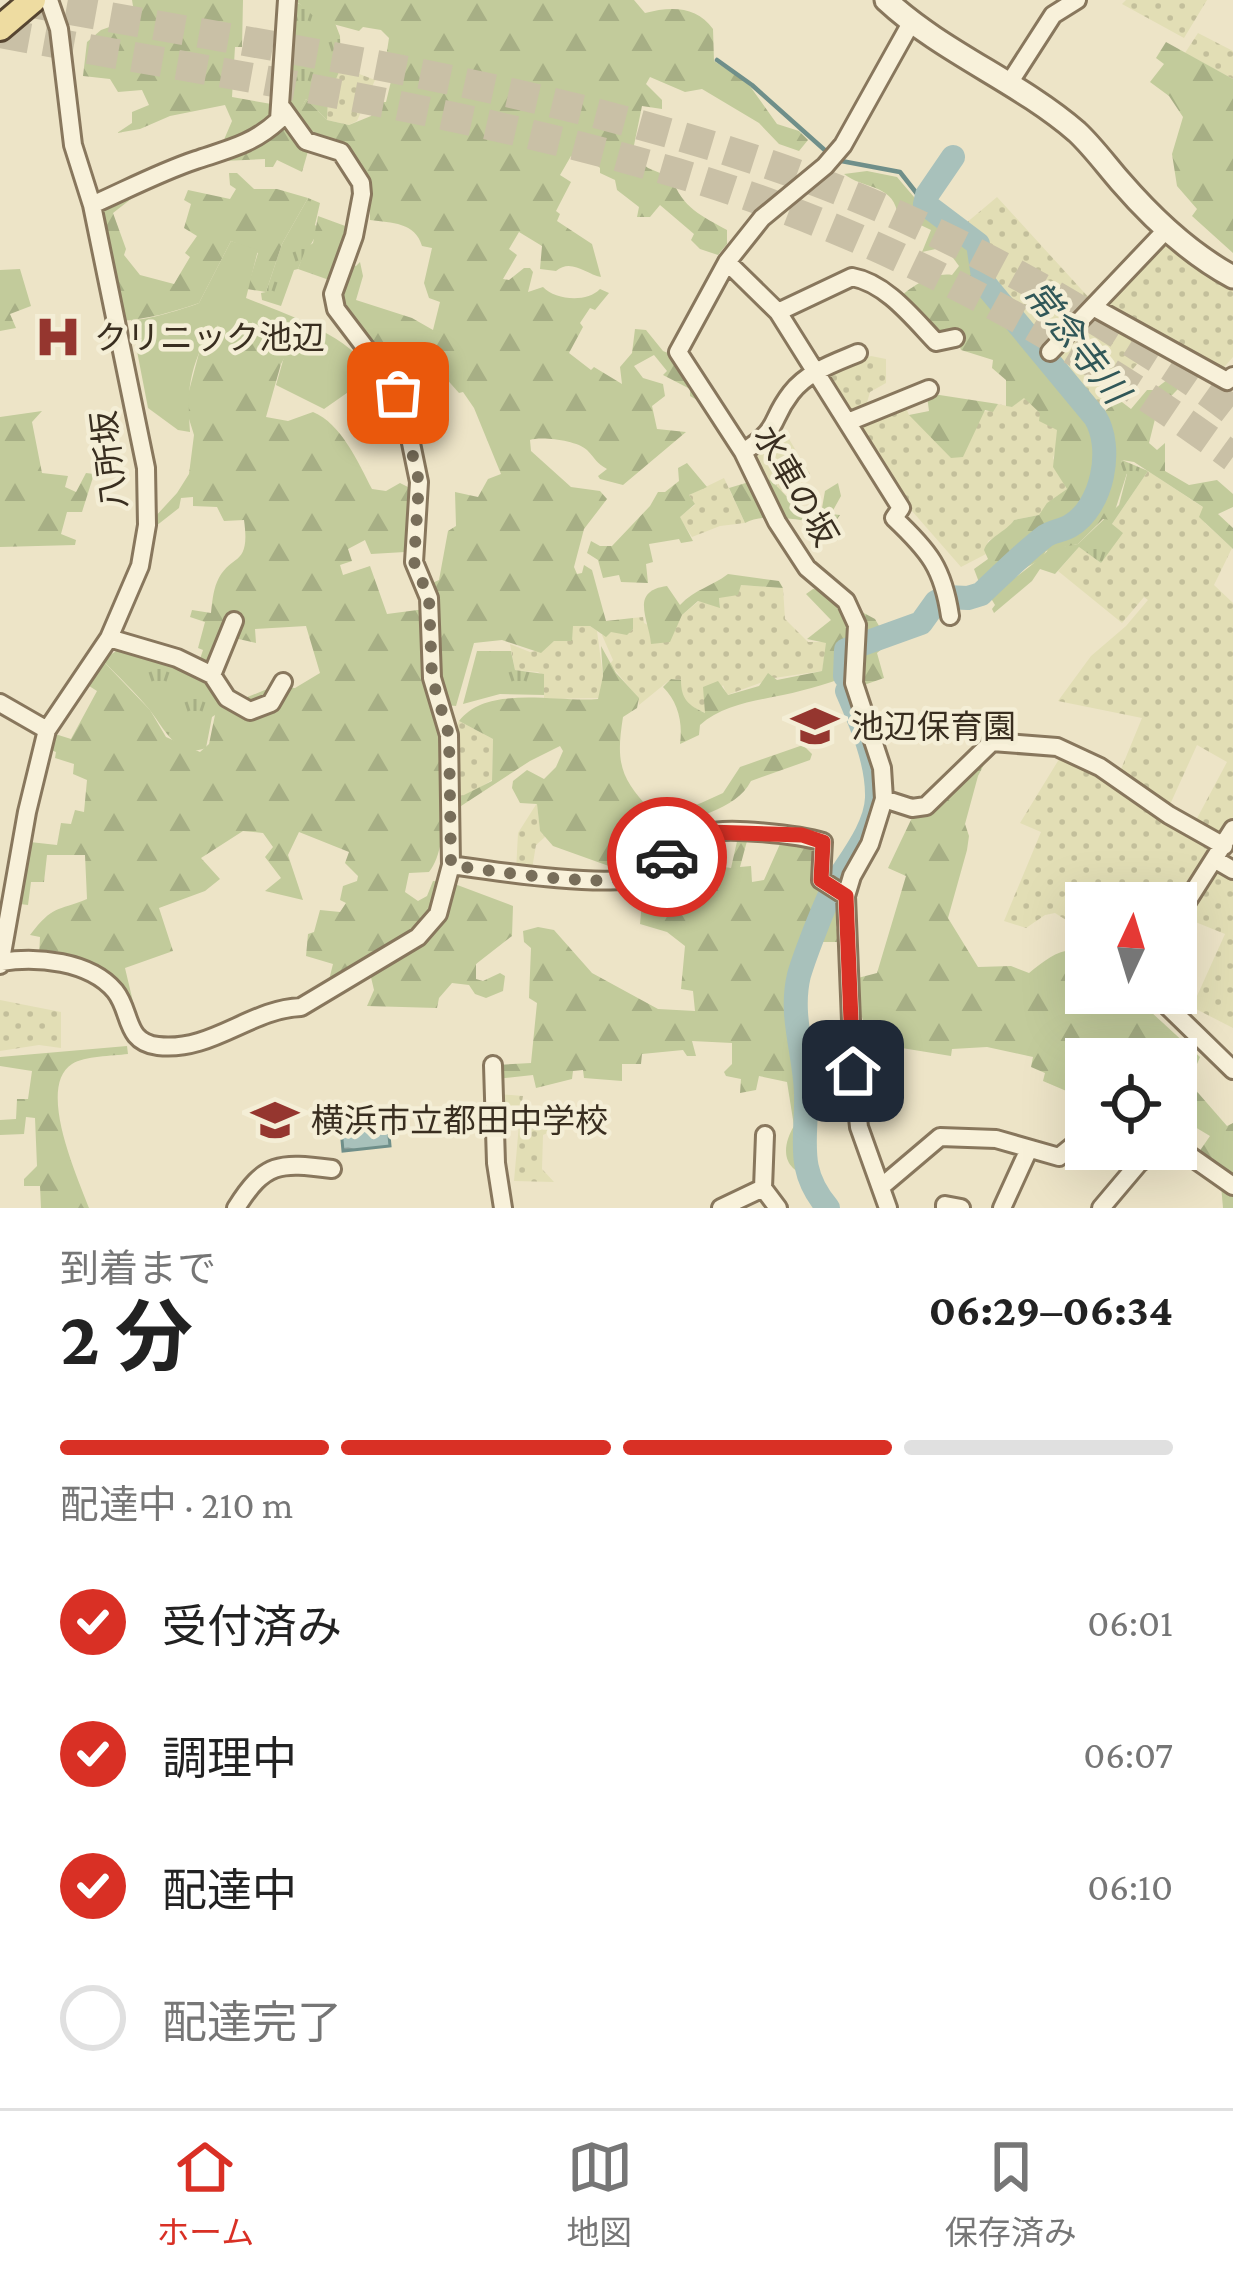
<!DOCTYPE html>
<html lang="ja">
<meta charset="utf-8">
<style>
:root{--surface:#fff;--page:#f6f6f6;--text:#222;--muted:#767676;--line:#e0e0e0;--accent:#d93025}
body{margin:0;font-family:"Crimson Pro","Noto Sans JP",serif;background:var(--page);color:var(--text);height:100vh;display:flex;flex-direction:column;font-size:45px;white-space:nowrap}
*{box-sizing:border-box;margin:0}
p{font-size:39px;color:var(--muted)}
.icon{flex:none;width:66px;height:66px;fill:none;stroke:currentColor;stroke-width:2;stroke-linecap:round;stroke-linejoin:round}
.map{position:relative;height:1208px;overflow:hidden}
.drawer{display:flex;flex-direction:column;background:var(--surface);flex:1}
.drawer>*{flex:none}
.needle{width:78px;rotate:4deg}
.buttons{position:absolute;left:1065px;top:882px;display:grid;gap:24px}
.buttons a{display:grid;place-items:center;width:132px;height:132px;border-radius:0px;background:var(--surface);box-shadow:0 12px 48px #0002;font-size:60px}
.pin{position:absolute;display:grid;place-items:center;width:102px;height:102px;color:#fff;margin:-51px;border-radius:24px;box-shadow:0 6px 18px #0006}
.courier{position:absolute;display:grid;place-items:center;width:120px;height:120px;margin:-60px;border:9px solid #d93025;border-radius:50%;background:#fff;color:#222;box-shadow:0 3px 15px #0007}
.head em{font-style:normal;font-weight:700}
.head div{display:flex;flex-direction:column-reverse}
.head{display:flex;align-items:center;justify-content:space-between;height:204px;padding:0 60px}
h1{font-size:78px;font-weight:700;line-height:90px}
.bar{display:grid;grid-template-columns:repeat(4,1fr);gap:18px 12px;align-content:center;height:144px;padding:0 60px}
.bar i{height:15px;border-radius:9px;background:var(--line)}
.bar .current{background:var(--accent)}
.bar p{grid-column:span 4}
ol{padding:0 60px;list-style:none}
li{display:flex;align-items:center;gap:36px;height:132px}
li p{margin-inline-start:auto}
li .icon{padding:12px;border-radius:50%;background:var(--accent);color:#fff;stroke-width:4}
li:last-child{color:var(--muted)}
li i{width:66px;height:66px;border:6px solid var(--line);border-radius:50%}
.dock{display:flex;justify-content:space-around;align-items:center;height:168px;border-top:3px solid var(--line);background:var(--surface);font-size:33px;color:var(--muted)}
.dock a{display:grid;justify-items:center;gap:6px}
.dock .current{color:var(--accent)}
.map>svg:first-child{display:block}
.farmland{fill:url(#farmland-dots)}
.grass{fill:url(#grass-tufts)}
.forest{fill:url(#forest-firs)}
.park{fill:#c2cb9b}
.water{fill:url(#water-waves);stroke:#6f8f8a;stroke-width:3}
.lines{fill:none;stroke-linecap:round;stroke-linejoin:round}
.stream{stroke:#6f8f8a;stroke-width:4.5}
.river{stroke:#a8c1bb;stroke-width:24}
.motorway-tunnel{stroke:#c9c0a6;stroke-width:30;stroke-dasharray:30 15;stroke-linecap:butt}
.minor-casing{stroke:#88775d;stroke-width:22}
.tertiary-casing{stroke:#88775d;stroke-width:27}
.primary-casing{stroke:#564531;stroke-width:30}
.minor{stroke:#f8f1da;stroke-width:16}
.tertiary{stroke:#f8f1da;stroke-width:21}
.primary{stroke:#eedca1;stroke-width:24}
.done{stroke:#786e5a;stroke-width:12;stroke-dasharray:0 21.6}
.route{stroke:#d93025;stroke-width:15}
.labels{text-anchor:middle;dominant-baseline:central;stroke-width:9;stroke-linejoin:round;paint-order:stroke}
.poi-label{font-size:33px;fill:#392e20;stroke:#f4eed6;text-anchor:start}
.street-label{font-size:33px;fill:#392e20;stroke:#f4eed6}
.water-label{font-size:36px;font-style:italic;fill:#305758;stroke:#f4eed6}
</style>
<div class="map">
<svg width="1233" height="1208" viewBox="0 0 1233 1208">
<defs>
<pattern id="farmland-dots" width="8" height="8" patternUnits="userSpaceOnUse" patternTransform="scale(3)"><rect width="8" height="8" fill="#e2deb5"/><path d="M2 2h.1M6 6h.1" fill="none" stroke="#c3bf9b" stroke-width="1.8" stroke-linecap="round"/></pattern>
<pattern id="grass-tufts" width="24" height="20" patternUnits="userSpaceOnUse" patternTransform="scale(3)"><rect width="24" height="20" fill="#c2cb9b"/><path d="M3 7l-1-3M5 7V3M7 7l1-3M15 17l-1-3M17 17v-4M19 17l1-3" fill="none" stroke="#a7af85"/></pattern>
<pattern id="forest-firs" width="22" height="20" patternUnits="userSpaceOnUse" patternTransform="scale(3)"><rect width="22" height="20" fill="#c2cb9b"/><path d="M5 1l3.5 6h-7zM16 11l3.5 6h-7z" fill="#a7af85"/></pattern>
<pattern id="water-waves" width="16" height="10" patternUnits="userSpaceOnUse" patternTransform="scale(3)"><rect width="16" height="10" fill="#a8c1bb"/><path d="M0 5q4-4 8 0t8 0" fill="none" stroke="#8a9d98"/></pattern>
</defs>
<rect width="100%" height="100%" fill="#ede4c7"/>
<!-- farmland -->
<path class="farmland" d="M1126 0H1207L1184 38 1122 4Z
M1198 33 1233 51V79L1185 53Z
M341 67 375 80 357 121 349 125 327 120 328 99Z
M997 197 1091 300 1044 350 990 285 984 269 992 258 989 245 965 224Z
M1159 245H1166L1233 288V357L1219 373 1103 304Z
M1092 314 1153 345 1098 411 1053 360Z
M871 356 886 359V383L870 392 865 410 849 415 823 375Z
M1024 397 1057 429 1059 440 1053 458 1067 489 1039 515 1014 520 1006 531 988 541 986 554 961 567 905 503 855 425 904 403 909 415 993 411 998 404 1012 407Z
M786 434 810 474 781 491 771 479 761 481 749 453Z
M1148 471 1204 508 1205 523 1232 548 1214 585 1233 603V819L1222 840 1194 824 1227 762 1197 745 1168 809 1119 774 1142 718 1058 701 1091 656 1126 626 1148 600 1144 597 1122 623 1058 571 1079 547 1101 563 1112 524Z
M724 478 745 523 720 526 692 537 679 517 695 505 689 495Z
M741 585 783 588 785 619 808 642H827L822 671 774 678 727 695 723 685 705 713 689 705 681 695V680L671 679 639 705 638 698 610 664 613 660 602 635 611 631 627 634 633 629V618L643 617 644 623 670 636 682 615 699 601 720 607 719 597Z
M573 626H590L597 631 603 676 599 698 544 699V676L538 672 515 670 510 644 530 652 542 650Z
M459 721 493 739 492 780 460 800 453 733Z
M1069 755 1214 844 1176 911V903H1086V920L1082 917 1074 925 1055 913 1045 915 1026 928 1004 921 1041 832 1020 823 1061 756Z
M537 803 540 831 545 837 536 845 532 869 516 871 518 833Z
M1221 867 1233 874V1028L1192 1007 1225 934 1183 917 1211 872 1216 874Z
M0 1000 61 1012V1048L39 1045 0 1051Z
M499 1094 523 1096 521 1107 556 1108 554 1130 543 1135 542 1169 554 1182 514 1181 520 1113 499 1112Z"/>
<!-- grass -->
<path class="grass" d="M292 0 335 23 340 36 341 67 328 99 327 120 306 99 300 110 288 108Z
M308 198 320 203 315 225 319 228C313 244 304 253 298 269L294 270 281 306 262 300 261 293 266 292 282 244Z
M1122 460 1148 471 1112 524 1123 533 1101 563 1079 547 1055 574 1040 569 1032 581 994 613 992 609 995 605 989 595C1006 585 1038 562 1049 549L1078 544 1119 505 1127 474 1119 470Z
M121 648 207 677 233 703 212 717 206 748C177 759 164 728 149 709 135 692 118 676 102 660Z
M477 651H511L515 670 544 674V695L500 694 463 704Z"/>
<!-- forest -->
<path class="forest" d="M132 0H243L242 47H235L232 97 300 109 306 99 327 120 349 125 371 116 379 102H386L393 73 384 71 389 38 381 30 363 27 359 31 318 20 295 0H634L645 13C671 6 697 6 713 29L714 61 747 82 777 124 799 131 808 140 799 151 779 144 759 123 702 89 685 92 650 77 646 84 662 100V109L642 106 632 155 648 168 672 178C682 208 702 216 727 230V244L718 255 700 249 691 240 694 234 660 205 650 217H637L639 207 617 190 615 180 600 173V168L587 155 571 156 560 175 571 182 556 211 560 214 557 221 592 244 601 277C586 274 571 258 556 271L540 269 542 246 519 232 509 249 517 255 503 279 509 280 524 268H530L533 272 528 292 543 287C555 300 587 303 600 289L609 293 595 310 590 308 580 323 583 327 569 353 591 370 594 367 622 384 620 367 632 353 635 329 646 330 663 351 675 356 708 406 690 396V389L663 375 667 371 654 355 634 366 643 378 663 384 665 396 652 406 657 429 686 432 623 485 600 479 598 476 607 469C596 463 596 459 587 450 577 440 540 436 530 440L531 451 571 487 600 491 607 499 584 529 574 567 577 574 582 573 584 565 592 570 606 621 633 618V629L627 635 611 632 606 637 590 626H573L572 641H554L541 653 502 640 474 643 456 706 445 705 435 662 428 585 439 580 448 531 456 526 455 492 478 497 488 479 501 474 474 408 463 392 459 393 428 358 391 376 338 304 350 263 356 266 360 262 363 276 356 300 412 318 433 330 440 302 429 298 424 283 432 248 422 246C415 222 392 223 370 220V204L342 151 311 141 302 172 277 160 273 167H265V159L223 161 220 149 232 121 225 105 170 116 140 129 117 133 132 123V112L149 105 142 90 118 92 110 79 83 76 87 42 101 30 135 18Z
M1166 42 1233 79V253L1192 216 1197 209 1177 186 1172 154 1183 117 1169 96 1150 82 1164 64 1156 58Z
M867 171 897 177 931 217 960 233 973 248 982 288 1047 365 1053 360 1101 415 1118 399 1131 409 1147 390H1154L1172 376 1177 360 1196 370 1157 411 1149 443 1157 450 1165 443V471L1189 485 1217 480 1233 494V507L1218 514 1233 528V549L1199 517 1203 507 1134 462 1122 460 1120 469 1127 473 1112 520 1103 519 1078 544 1046 551 1041 560C1017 569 1002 592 976 599L975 592 980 585 974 569 988 559 984 550C988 537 1006 532 1014 520L1039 515 1047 503 1067 489 1053 467 1057 430 1039 421 1040 413 1024 398 1012 407 1006 406V380L992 368 993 360 961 350 954 332 937 338 900 297C914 285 934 272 952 275L959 266 945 247 922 252 931 230 908 219V212L897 211C891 184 863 189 844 174Z
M229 173H237L254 189H277L308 198 282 244 266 292 247 289 258 253 231 241 199 303C174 312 147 319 122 321L106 259 93 258 85 214 126 194 131 199 113 213 126 249 124 255 140 275 174 284 190 257 185 253 197 236 184 228 191 204 184 200 188 190 230 199 236 189 230 185Z
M318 216 348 227 367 223 363 243 354 244 332 281 298 269 306 248 313 243Z
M20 269 31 306 10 314 16 328 0 331V270Z
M269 321 300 329 281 364 266 417 288 421 313 412C341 423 359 464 372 489L386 491 400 483 410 488 405 552 371 554 365 540 348 549 352 561 340 565 343 575 370 566 387 614 425 609C433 663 463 831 429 872L409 873 405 892 418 901 427 896 433 881 452 883 513 906 512 936 476 964V979L483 981 500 973 505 976 503 991 486 998 475 994 469 985 452 983 439 998 437 1008 367 1006 374 990 370 973 329 980 333 964 306 956 308 934 314 932 320 910 340 912 346 903 340 900 343 886 357 881 358 876 345 863 349 852 299 832 288 855 303 900 265 891 281 878 265 857 273 847 263 833 243 831 201 858 220 879 205 891 159 908 173 951 125 968 139 1027 120 989 39 956 40 937 30 935C54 904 56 912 87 899L85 855H47L44 882H31L28 905 20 904 30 842 57 845 61 823 71 824 75 810 84 812 87 780 73 774 74 764 55 758 56 752 48 749 52 733 71 739 97 691 86 684 102 660 150 710 166 737 200 752 209 744 216 710 272 687 295 688 320 673 306 626 255 629 256 643 230 637 237 618 225 615 210 665 199 662 203 650 198 648 205 622 190 617 192 610 211 613C212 604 213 591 217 582 230 552 251 569 244 520L224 521 217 507 193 506V497L181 498 179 508 156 526 154 518 177 493 189 474 194 435 185 406 199 353 207 349 218 325Z
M933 394 998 404 993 412 985 410 963 457 951 458 909 415 929 411 927 396Z
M42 411 32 422 42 473 68 476 65 487 76 492 86 473 94 474 82 512H67L61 534 76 540 75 545 0 547V417Z
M687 463 707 487 689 495 695 504 680 517 693 541 681 543 679 539 649 544 653 562 646 564 648 583 621 582 619 575 603 578 598 560 587 553 591 541 600 546H612L650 506 658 492H665L679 481 678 468Z
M766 477C785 490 795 516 822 508L825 491 838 483 841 496 831 514 840 515 833 525C807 522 766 511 745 523L729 488Z
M728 574 779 581 783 588 741 585 738 595 719 598 720 608 698 601 682 615 670 642 651 644C649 619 629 591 667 586L680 605C695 589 711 587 728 574Z
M813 589C831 590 839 602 848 617L862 612 875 619 889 643 877 653 884 678 864 685 859 673C834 681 808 690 783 695 755 701 722 705 700 725L699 735 680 744C683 722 678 702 663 687L671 679 681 680C681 699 688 705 705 713L703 687 718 681 728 695 759 686 768 673 777 680 822 671 826 643 807 639 831 620 806 594Z
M601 646 616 673 639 698 637 708 623 717C616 761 619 778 652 811L673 813 701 803 723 793 740 767 803 745 812 754 810 760 751 781C736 811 690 817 662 831 644 841 632 855 620 870L553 846 540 831 537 804 520 803 512 788 513 781 527 770 544 779 556 767 563 751 560 746 530 761 458 808V798L492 781 493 739 459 721C488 684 557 703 598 699L603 676Z
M992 749 978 776 965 824 969 836 967 850 948 918 978 967 1011 966 1029 973C1047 959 1063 944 1086 953V993H1147L1158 1005 1150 1011 1200 1057 1192 1076 1193 1087 1227 1126 1233 1123V1208H1223L1221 1185 1192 1162 1210 1136 1195 1127 1183 1145 1176 1140V1059H1086V1076L1071 1093 1043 1081 1045 1073 1031 1067 1033 1057 987 1047 952 1049 951 1056 877 1044 875 1036 867 1037 862 1017 855 1016 854 979 877 973 906 876 888 868 920 801Z
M866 833 836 927 841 942H810C791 987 794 1024 798 1071L806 1072 809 1176C781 1169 782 1146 794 1126L787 1082 759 1076 756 1090 740 1093 741 1079 726 1076 724 1072 732 1064V1043L692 1041 696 1056H687L683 1050 642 1054 641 1064H622V1081L584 1078 583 1070 573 1071 572 1079 536 1088 533 1075 496 1079V1065L531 1063 537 1003 529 998 531 948 524 942 523 931 538 927 554 930 592 973 658 1009 695 1011 693 991 681 989 685 946 667 932 640 924 642 902 628 898V880L685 854 694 857 685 868 686 881 704 876 710 865 731 868 738 837 747 841 740 867 751 866 752 882 764 880 780 844 816 843 823 875C847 871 854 852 866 833Z
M127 1046 128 1054C112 1056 85 1056 72 1064 36 1087 78 1178 89 1208H41L40 1186H24V1179L37 1166 35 1118 26 1117 24 1134 0 1135V1120L16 1119 17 1099H28L32 1071 0 1066V1057Z"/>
<!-- park -->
<path class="park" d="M231 241 258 250 246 298C289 315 347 334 374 374L324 409 276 385 288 343 269 321 233 336 218 325 207 349 199 353C187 383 188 401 190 432L178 430 148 408 131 320C144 321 184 309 199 303Z"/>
<!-- water -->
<path class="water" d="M388 1124 390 1146 343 1151 341 1129Z"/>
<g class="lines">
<!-- stream -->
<path class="stream" d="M717 60 752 85 828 153
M836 160 900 172 925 204"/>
<!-- river -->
<path class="river" d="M845 676 846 650 921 623 936 602 945 597 968 598 981 594C1001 575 1023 553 1044 537 1051 531 1062 531 1070 526 1103 507 1114 447 1095 417L984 283 978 244 925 204 927 195 953 157
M828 1208C795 1169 807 1141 806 1094 805 1053 789 1016 799 975 805 955 827 897 837 881 852 857 876 827 877 798 878 762 861 723 847 691"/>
<!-- motorway-tunnel -->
<path class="motorway-tunnel" d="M22 1C272 48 527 82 768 164 886 204 998 260 1104 325 1147 352 1192 379 1233 411
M0 33C226 75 457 108 677 173 878 232 1065 334 1233 457"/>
<defs>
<path id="minor" d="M1008 85 1053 15 1077 0
M92 205C126 190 160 172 196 160 229 149 253 144 279 120L287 0
M727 262 778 312 901 508 894 518C929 551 943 568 950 616
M1093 307 1227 381 1233 376
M778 312 852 277C886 283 913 318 936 342L955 338
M1050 352 1167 229
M848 422 929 389
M743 452C782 427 768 423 791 393 807 372 834 363 858 353
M109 638 177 658 212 675 227 698 250 711 271 703 283 682
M212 675 234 621
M0 703 47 730
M884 799 912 808 926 806 992 742 1057 747 1100 767 1169 815 1224 846
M1214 859 1233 870
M451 865C493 871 608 889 644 876 663 869 683 843 705 834 725 826 801 835 823 842L821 880 846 896
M1176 919 1233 829
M1 962C36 956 90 961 115 991 132 1012 124 1042 158 1046 212 1052 250 1009 301 1007L418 937 438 914 451 865 449 735 432 678 429 598 414 562 419 482 406 419 386 375 336 309 333 294 354 236 362 194 361 183 341 152 306 141 283 109
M0 965 27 812 47 730 109 638 140 566 147 525 146 468 92 205 73 145 59 29 49 0
M1154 993 1233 1070
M493 1065 496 1163 503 1208
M1176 1146 1233 1186
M1139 1163 1157 1149
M881 1187 940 1137 996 1139 1059 1157 1086 1135
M763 1188 778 1208
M236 1208C265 1162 279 1162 332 1169
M721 1208 763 1188 765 1135
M888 1208 859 1127 853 1071 846 896 852 876 870 844 884 799 882 768 854 683 857 625 846 601 807 568 777 522 743 452 678 352 727 262 762 218 825 166 843 145 911 23
M945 1208V1205L961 1208
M1002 1208 1029 1149
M1101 1208 1139 1163 1118 1149"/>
<path id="tertiary" d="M886 0C943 53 1018 81 1077 132 1093 147 1106 165 1120 181 1152 218 1190 254 1233 277"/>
<path id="primary" d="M0 28 33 0"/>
</defs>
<!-- minor casing -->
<use href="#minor" class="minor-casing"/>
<!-- tertiary casing -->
<use href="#tertiary" class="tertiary-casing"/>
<!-- primary casing -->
<use href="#primary" class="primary-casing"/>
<!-- minor -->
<use href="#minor" class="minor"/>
<!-- tertiary -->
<use href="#tertiary" class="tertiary"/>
<!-- primary -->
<use href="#primary" class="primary"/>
</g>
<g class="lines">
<!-- done -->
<path class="done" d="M398 393 419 482 414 562 429 598 432 678 449 735 451 865C492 871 609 889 644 876 653 873 660 863 667 857"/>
<!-- route -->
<path class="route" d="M667 857 708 832 802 835 823 842 821 880 846 896 853 1071"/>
</g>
<!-- icons -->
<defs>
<symbol id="hospital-bare" viewBox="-9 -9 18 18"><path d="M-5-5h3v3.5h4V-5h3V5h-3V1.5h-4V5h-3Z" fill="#95362f" stroke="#f4eed6" stroke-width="2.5" paint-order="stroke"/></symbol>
<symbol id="school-bare" viewBox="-9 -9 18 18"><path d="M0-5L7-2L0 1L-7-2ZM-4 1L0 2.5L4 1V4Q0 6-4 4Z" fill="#95362f" stroke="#f4eed6" stroke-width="2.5" paint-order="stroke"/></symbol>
</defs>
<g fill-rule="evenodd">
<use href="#hospital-bare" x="25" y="304" width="66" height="66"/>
<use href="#school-bare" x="782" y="693" width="66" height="66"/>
<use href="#school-bare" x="242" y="1087" width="66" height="66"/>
</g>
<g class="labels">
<!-- poi labels -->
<g class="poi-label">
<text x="94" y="337">クリニック池辺</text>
<text x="851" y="726">池辺保育園</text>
<text x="311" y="1120">横浜市立都田中学校</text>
</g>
<!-- street labels -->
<g class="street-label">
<text transform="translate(109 460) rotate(-97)">八所坂</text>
<text transform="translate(796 486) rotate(60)">水車の坂</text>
</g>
<!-- water labels -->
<g class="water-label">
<text transform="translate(1076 342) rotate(52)">常念寺川</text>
</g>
</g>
</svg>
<div class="buttons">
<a><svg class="needle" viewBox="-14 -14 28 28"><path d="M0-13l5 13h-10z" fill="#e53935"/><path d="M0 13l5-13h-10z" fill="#767676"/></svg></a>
<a><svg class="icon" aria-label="locate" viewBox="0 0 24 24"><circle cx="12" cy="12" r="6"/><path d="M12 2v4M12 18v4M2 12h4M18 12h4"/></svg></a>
</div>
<div class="pin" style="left:398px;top:393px;background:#ea580c"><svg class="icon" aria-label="bag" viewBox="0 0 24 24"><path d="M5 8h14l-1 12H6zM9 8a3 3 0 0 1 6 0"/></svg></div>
<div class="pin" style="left:853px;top:1071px;background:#1f2937"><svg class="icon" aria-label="home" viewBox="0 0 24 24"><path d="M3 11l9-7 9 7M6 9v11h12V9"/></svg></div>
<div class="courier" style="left:667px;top:857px"><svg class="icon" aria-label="car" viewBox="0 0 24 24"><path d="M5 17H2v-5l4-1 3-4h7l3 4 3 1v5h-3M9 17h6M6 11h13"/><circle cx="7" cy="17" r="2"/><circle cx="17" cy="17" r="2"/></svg></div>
</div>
<section class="drawer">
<div class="head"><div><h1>2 分</h1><p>到着まで</p></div><em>06:29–06:34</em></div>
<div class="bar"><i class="current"></i><i class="current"></i><i class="current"></i><i></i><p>配達中 · 210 m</p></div>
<ol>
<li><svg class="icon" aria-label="check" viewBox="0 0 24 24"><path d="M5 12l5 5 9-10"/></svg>受付済み<p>06:01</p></li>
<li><svg class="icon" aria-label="check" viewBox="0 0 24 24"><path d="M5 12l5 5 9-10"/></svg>調理中<p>06:07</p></li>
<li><svg class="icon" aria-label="check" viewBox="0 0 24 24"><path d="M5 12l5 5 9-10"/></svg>配達中<p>06:10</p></li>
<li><i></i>配達完了</li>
</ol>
</section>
<nav class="dock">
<a class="current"><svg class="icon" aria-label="home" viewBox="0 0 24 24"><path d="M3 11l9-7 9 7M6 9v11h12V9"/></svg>ホーム</a>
<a><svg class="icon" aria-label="map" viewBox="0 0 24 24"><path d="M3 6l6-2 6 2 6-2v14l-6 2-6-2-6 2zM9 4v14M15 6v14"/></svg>地図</a>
<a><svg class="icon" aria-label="saved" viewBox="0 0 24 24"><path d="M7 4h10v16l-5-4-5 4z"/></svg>保存済み</a>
</nav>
